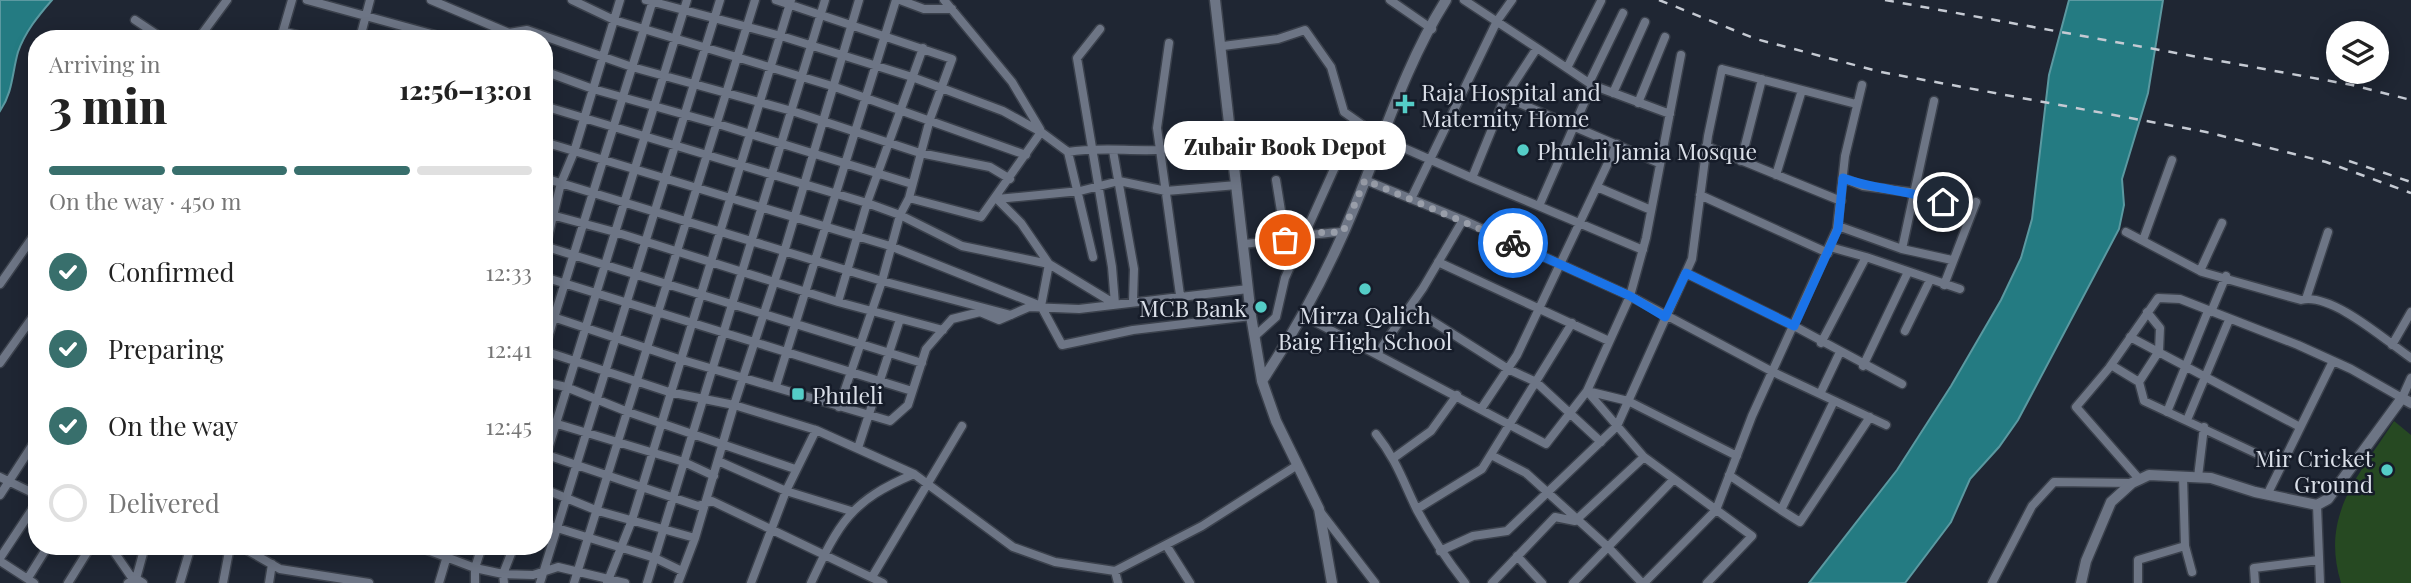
<!DOCTYPE html>
<meta charset="utf-8">
<style>
:root{--surface:#fff;--page:#f2f2f2;--text:#222;--muted:#767676;--line:#e0e0e0;--accent:#386f6c}
body{margin:0;font-family:"Playfair Display",serif;background:var(--page);color:var(--text);height:100vh;display:flex;flex-direction:column;font-size:26px;white-space:nowrap}
*{box-sizing:border-box;margin:0}
p{font-size:23px;color:var(--muted)}
.icon{flex:none;width:38px;height:38px;fill:none;stroke:currentColor;stroke-width:2;stroke-linecap:round;stroke-linejoin:round}
.map{position:relative;flex:1;overflow:hidden}
.side{position:absolute;left:28px;top:30px;width:525px;height:525px;display:flex;flex-direction:column;background:var(--surface);border-radius:28px;box-shadow:0 4px 18px #0003}
.side>*{flex:none}
.fabs{position:absolute;left:2326px;top:21px;display:grid;gap:14px}
.fabs a{display:grid;place-items:center;width:63px;height:63px;border-radius:50%;background:var(--surface);box-shadow:0 4px 18px #0003;font-size:35px}
.pin{position:absolute;display:grid;place-items:center;width:60px;height:60px;color:#fff;margin:-30px;border:4px solid #fff;border-radius:50%;box-shadow:0 2px 7px #0007}
.courier{position:absolute;display:grid;place-items:center;width:70px;height:70px;margin:-35px;border:5px solid #1a73e8;border-radius:50%;background:#fff;color:#222;box-shadow:0 2px 9px #0007}
.bubble{position:absolute;height:49px;border-radius:24px;background:var(--surface);box-shadow:0 4px 18px #0003;font-size:23px;font-weight:800;line-height:49px;text-align:center}
.summary em{font-style:normal;font-weight:800}
.summary div{display:flex;flex-direction:column-reverse}
.summary{display:flex;align-items:center;justify-content:space-between;height:119px;padding:0 21px}
h1{font-size:46px;font-weight:800;line-height:52px}
.bar{display:grid;grid-template-columns:repeat(4,1fr);gap:10px 7px;align-content:center;height:84px;padding:0 21px}
.bar i{height:9px;border-radius:5px;background:var(--line)}
.bar .selected{background:var(--accent)}
.bar p{grid-column:span 4}
ol{padding:0 21px;list-style:none}
li{display:flex;align-items:center;gap:21px;height:77px}
li p{margin-inline-start:auto}
li .icon{padding:7px;border-radius:50%;background:var(--accent);color:#fff;stroke-width:4}
li:last-child{color:var(--muted)}
li i{width:38px;height:38px;border:4px solid var(--line);border-radius:50%}
.map>svg:first-child{display:block}
.green{fill:#264922}
.water{fill:#247b82;stroke:#5b99a1;stroke-width:2}
.lines{fill:none;stroke-linecap:round;stroke-linejoin:round}
.minor-casing{stroke:#3b414c;stroke-width:11}
.tertiary-casing{stroke:#3b414c;stroke-width:13}
.minor{stroke:#6d7585;stroke-width:8}
.tertiary{stroke:#6d7585;stroke-width:10}
.rail{stroke:#c5cad3;stroke-width:2.5;stroke-dasharray:9 9;stroke-linecap:butt}
.done{stroke:#999ea9;stroke-width:7;stroke-dasharray:0 12.6}
.route{stroke:#1a73e8;stroke-width:9}
.poi-dot{fill:#54cdc7;stroke:#161c29;stroke-width:2.5}
.labels{text-anchor:middle;dominant-baseline:central;stroke-width:5;stroke-linejoin:round;paint-order:stroke}
.poi-label{font-size:23px;fill:#dadfe8;stroke:#161c29;text-anchor:start}
</style>
<div class="map">
<svg width="2411" height="583" viewBox="0 0 2411 583">
<rect width="100%" height="100%" fill="#1f2633"/>
<!-- green -->
<path class="green" d="M2394 421 2411 435V583H2341C2320 514 2359 476 2394 421Z"/>
<!-- water -->
<path class="water" d="M0 0H52C38 16 25 32 18 52 12 73 13 92 0 111Z
M2069 0H2163L2148 93 2122 179 2124 205 2119 229 2018 420 1999 447 1970 479 1951 522 1905 583H1809L1897 470 1951 386 2001 300 2021 258 2032 219 2049 75Z"/>
<g class="lines">
<defs>
<path id="minor" d="M307 0 446 38
M431 0 509 33 527 30 632 67 792 111 920 153 990 167 1010 179
M572 0 614 20 832 86 1026 155
M646 0 781 36 912 77 1003 111 1041 132
M776 0 952 59 930 119 909 198 900 215 882 281 839 407
M900 0 924 9H952
M944 0 1012 82 1040 129
M1390 0 1432 29
M1464 0 1537 48 1505 97 1659 163
M135 20 162 38
M1100 29 1077 58 1112 267 1115 304
M285 32 310 38
M199 38 227 0
M281 38 292 0
M360 38 370 0
M1169 43 1157 128 1180 295
M1223 46 1278 39 1305 30 1331 67 1344 112 1381 138 1472 178
M1537 48 1592 85 1539 206
M1567 68 1601 1
M544 71 593 89 718 124 912 184
M1589 83 1623 13
M1592 85 1670 114
M1613 93 1645 22
M1505 97 1472 178 1643 250
M1638 103 1665 37
M544 106 867 203 900 215 962 246 1049 264 1115 304
M544 142 890 246 1041 306 1062 345 1133 330 1251 316
M1706 146 1841 201
M1113 151 1134 269 1133 301
M1068 152 1093 257
M1741 161 1762 79
M1776 175 1802 90
M544 178 882 281 1011 315
M1843 178 1863 186 1917 193 1969 212
M1276 180 1290 267
M1365 180 1463 220 1423 288 1377 354
M1597 187 1651 210
M1700 195 1828 253
M909 198 981 217 1041 132 1068 152C1097 147 1126 151 1156 150 1181 149 1207 143 1232 140
M997 199 1080 191 1119 181 1166 191 1237 185
M997 199 1021 223 1049 264 1041 306
M1411 199 1497 21 1512 0
M544 213 615 232 838 302 943 330
M1463 220 1630 296 1773 372 1886 425
M1838 226 1902 249 1952 260
M2126 232 2202 272 2301 300C2331 292 2385 340 2411 358
M2143 240 2172 160
M1244 244C1278 241 1309 233 1343 232
M544 246 922 363
M1902 249 1934 101
M544 253 561 183 574 152 620 0
M1866 257 1960 289
M1438 262 1609 341
M2200 271 2222 223
M1686 273 1794 326 1902 384
M544 277 912 391
M0 284 37 231
M1944 285 1976 202
M2306 299 2328 232
M838 302 867 203 923 48
M1410 307 1508 369 1536 382 1601 442
M2211 312 2226 276
M544 314 679 359 890 421 908 405 926 349 952 319 980 312 999 320 1029 307 1079 309 1248 289
M1302 315 1546 444 1587 391 1630 296 1646 238 1681 55
M1905 331 1930 280
M1255 336 1276 317 1285 278 1344 147
M2130 337 2300 427
M1821 343 1866 257 1830 247
M2392 345 2411 312
M544 350 653 0
M544 351 669 392 734 405 816 430 914 474 1013 547 1055 562 1115 571
M0 363 37 311
M2111 365 2139 382 2144 401 2281 465
M1863 366 1908 272
M544 382 566 387 628 412 795 469
M2139 382 2159 351 2160 328 2147 312
M776 386 896 0
M1587 391 1628 401 1737 456
M1587 391 1644 457
M1820 394 1840 352
M1481 409 1517 355 1617 144
M2167 412 2208 311
M544 420 684 462 714 476
M2187 420 2229 320
M1376 434C1396 459 1403 481 1417 510 1431 536 1447 560 1465 583
M858 448 900 319
M544 454 698 506 712 501 883 583
M1491 455 1526 473 1608 547 1642 583
M1395 457 1431 431 1457 395
M718 461 786 491 851 511
M544 462 687 0
M1729 475 1781 510 1834 401
M2183 476 2185 546 2192 572
M0 477 37 495
M2198 477 2204 427
M2140 480 2076 407 2109 368 2158 298 2180 299 2298 345 2351 369 2402 398 2411 378
M544 489 598 511 695 538
M0 495 37 438
M2267 495 2333 361
M2317 505 2320 583
M1417 509 1482 469 1572 323
M1319 510 1375 583
M1781 510 1800 522 1870 417
M544 524 655 558 682 571
M1166 545 1190 583
M110 546 130 575 143 583
M240 546 280 569 369 583
M417 546 475 568 503 574 533 575 558 567 625 583
M1440 551 1473 536 1507 531 1617 426 1692 259 1708 136 1722 69 1856 104
M1517 556 1542 583
M0 558 37 502
M0 561 34 583
M872 577 962 426
M28 578 48 546
M68 583 91 546
M128 583 136 579 145 546
M180 583 191 546
M223 583 230 546
M269 583 272 564
M439 583 450 546
M475 583V568L482 546
M504 583 503 574 514 546
M540 583 720 0
M574 583 755 0
M607 583 632 520 791 0
M647 583 825 0
M678 583 695 538 734 405 785 249 859 0
M751 583 786 491 816 430
M811 583C839 523 850 501 914 474
M1118 583 1115 571 1202 526 1296 466
M1492 583 1555 517 1575 521 1644 457 1752 536 1707 583
M1573 583 1674 479
M1644 583 1716 510 1752 416 1837 229 1845 156 1862 85
M1992 583 2032 506 2054 482 2132 483
M2138 583V560L2185 546
M2255 583 2254 568 2319 560"/>
<path id="tertiary" d="M1215 0 1251 316 1262 381 1276 421 1319 509 1332 583
M1262 381C1298 327 1330 267 1355 206 1383 138 1406 63 1446 0
M2081 583 2086 561 2111 502 2132 483 2149 475 2211 478 2255 492 2317 505 2328 499 2402 398 2411 403"/>
</defs>
<!-- minor casing -->
<use href="#minor" class="minor-casing"/>
<!-- tertiary casing -->
<use href="#tertiary" class="tertiary-casing"/>
<!-- minor -->
<use href="#minor" class="minor"/>
<!-- tertiary -->
<use href="#tertiary" class="tertiary"/>
<!-- rail -->
<path class="rail" d="M1659 0 1756 39 1881 72 2206 132 2326 162 2411 193
M1885 0 2352 85 2411 100
M2349 161 2411 182"/>
</g>
<g class="lines">
<!-- done -->
<path class="done" d="M1285 240 1305 233 1343 232 1365 180 1513 243"/>
<!-- route -->
<path class="route" d="M1513 243 1630 296 1665 317 1686 273 1794 326 1838 229 1843 178C1875 190 1910 190 1943 202"/>
</g>
<!-- markers -->
<g class="poi-dot">
<path d="M1401.5 93.5h7v7h7v7h-7v7h-7v-7h-7v-7h7z"/>
<circle cx="1523" cy="150" r="7"/>
<circle cx="1365" cy="289" r="7"/>
<circle cx="1261" cy="307" r="7"/>
<rect x="791" y="387" width="14" height="14" rx="3.5"/>
<circle cx="2387" cy="470" r="7"/>
</g>
<g class="labels">
<!-- poi labels -->
<g class="poi-label">
<text x="1421" y="91">Raja Hospital and<tspan x="1421" dy="26">Maternity Home</tspan></text>
<text x="1537" y="150">Phuleli Jamia Mosque</text>
<text x="1247" y="307" text-anchor="end">MCB Bank</text>
<text x="1365" y="314" text-anchor="middle">Mirza Qalich<tspan x="1365" dy="26">Baig High School</tspan></text>
<text x="812" y="394">Phuleli</text>
<text x="2373" y="457" text-anchor="end">Mir Cricket<tspan x="2373" dy="26">Ground</tspan></text>
</g>
</g>
</svg>
<div class="fabs">
<a><svg class="icon" aria-label="layers" viewBox="0 0 24 24"><path d="M12 4l9 5-9 5-9-5zM3 14l9 5 9-5"/></svg></a>
</div>
<div class="pin" style="left:1285px;top:240px;background:#ea580c"><svg class="icon" aria-label="bag" viewBox="0 0 24 24"><path d="M5 8h14l-1 12H6zM9 8a3 3 0 0 1 6 0"/></svg></div>
<div class="pin" style="left:1943px;top:202px;background:#1f2937"><svg class="icon" aria-label="home" viewBox="0 0 24 24"><path d="M3 11l9-7 9 7M6 9v11h12V9"/></svg></div>
<div class="courier" style="left:1513px;top:243px"><svg class="icon" aria-label="bike" viewBox="0 0 24 24"><circle cx="6" cy="16" r="4"/><circle cx="18" cy="16" r="4"/><path d="M6 16l4-8h5l3 8M10 8l3 8H6M13 5h3"/></svg></div>
<div class="bubble" style="left:1164px;top:121px;width:242px">Zubair Book Depot</div>
<section class="side">
<div class="summary"><div><h1>3 min</h1><p>Arriving in</p></div><em>12:56–13:01</em></div>
<div class="bar"><i class="selected"></i><i class="selected"></i><i class="selected"></i><i></i><p>On the way · 450 m</p></div>
<ol>
<li><svg class="icon" aria-label="check" viewBox="0 0 24 24"><path d="M5 12l5 5 9-10"/></svg>Confirmed<p>12:33</p></li>
<li><svg class="icon" aria-label="check" viewBox="0 0 24 24"><path d="M5 12l5 5 9-10"/></svg>Preparing<p>12:41</p></li>
<li><svg class="icon" aria-label="check" viewBox="0 0 24 24"><path d="M5 12l5 5 9-10"/></svg>On the way<p>12:45</p></li>
<li><i></i>Delivered</li>
</ol>
</section>
</div>
